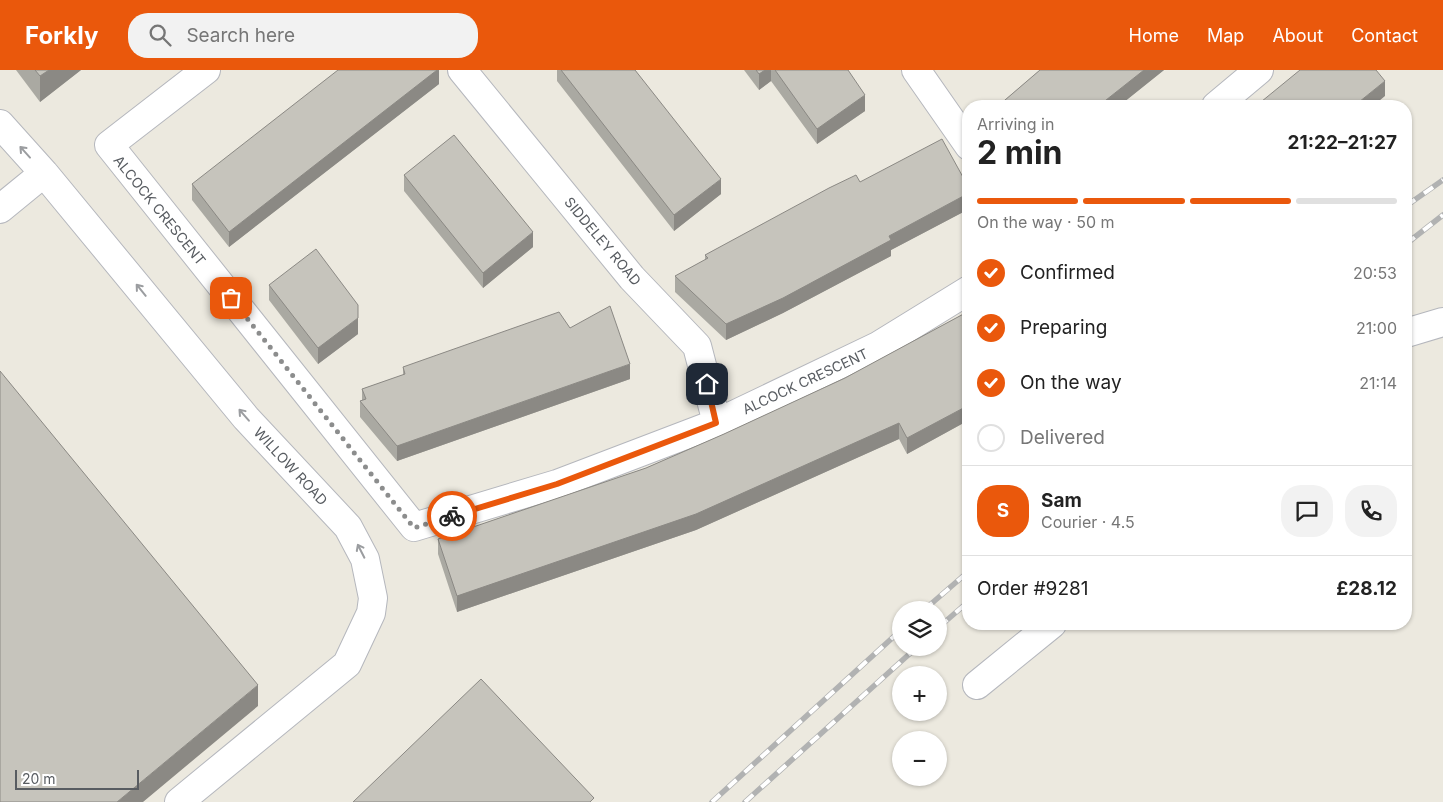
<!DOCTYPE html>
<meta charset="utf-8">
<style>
:root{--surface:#fff;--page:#f2f2f2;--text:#222;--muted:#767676;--line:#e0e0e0;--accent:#ea580c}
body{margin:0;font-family:Inter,sans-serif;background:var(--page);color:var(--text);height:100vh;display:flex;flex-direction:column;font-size:19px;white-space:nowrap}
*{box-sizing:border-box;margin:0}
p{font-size:16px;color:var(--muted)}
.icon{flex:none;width:28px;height:28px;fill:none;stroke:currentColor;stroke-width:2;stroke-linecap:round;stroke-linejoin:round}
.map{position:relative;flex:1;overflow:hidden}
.panel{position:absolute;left:962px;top:30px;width:450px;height:530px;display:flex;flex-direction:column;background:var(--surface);border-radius:20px;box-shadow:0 1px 4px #0004}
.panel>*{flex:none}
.buttons{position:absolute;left:892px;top:531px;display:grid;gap:10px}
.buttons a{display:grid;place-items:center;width:55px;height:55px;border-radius:50%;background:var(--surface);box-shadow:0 1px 4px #0004;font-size:25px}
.scale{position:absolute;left:15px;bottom:12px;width:124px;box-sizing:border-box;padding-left:5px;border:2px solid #585c61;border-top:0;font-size:14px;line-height:18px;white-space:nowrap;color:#585c61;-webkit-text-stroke:4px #fff;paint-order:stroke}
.pin{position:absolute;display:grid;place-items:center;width:42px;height:42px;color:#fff;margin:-21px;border-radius:10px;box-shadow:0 2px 8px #0006}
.courier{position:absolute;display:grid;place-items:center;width:50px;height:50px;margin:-25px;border:4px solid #ea580c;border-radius:50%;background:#fff;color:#222;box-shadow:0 1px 6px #0007}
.head em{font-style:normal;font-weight:700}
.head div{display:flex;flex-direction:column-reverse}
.head{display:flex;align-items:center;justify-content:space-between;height:85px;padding:0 15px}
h1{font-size:32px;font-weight:700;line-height:38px}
.bar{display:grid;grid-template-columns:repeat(4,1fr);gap:8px 5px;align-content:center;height:60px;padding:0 15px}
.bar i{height:6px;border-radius:4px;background:var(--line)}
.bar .selected{background:var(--accent)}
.bar p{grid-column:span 4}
.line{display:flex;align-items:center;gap:12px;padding:0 15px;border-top:1px solid var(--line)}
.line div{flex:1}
.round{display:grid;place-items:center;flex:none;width:52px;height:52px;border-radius:20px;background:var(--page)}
ol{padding:0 15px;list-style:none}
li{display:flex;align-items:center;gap:15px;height:55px}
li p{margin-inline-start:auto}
li .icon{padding:5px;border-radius:50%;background:var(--accent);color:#fff;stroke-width:4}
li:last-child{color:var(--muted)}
li i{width:28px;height:28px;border:2px solid var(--line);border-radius:50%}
header{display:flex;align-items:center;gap:30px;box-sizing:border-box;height:70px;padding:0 25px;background:var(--accent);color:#fff}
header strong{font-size:24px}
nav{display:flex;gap:28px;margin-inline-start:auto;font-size:18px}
.search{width:350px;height:45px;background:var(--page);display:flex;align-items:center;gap:12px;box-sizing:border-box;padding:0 18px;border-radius:20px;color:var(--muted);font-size:19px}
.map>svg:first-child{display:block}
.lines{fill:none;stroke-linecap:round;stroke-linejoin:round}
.minor-casing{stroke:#b5b7bd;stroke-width:30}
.minor{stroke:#fff;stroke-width:28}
.rail-casing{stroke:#b1b2b2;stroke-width:5.5}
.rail{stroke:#fff;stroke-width:4;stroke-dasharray:11;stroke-linecap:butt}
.wall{fill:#aaa9a2}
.shaded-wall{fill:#8b8984}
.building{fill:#c6c4bc;stroke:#8b8984}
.oneway{stroke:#9b9da0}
.done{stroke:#8c8d8d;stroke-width:5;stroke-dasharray:0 9}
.route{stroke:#ea580c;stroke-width:6}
.labels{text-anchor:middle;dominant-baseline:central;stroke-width:4.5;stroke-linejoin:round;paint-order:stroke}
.street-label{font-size:14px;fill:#585c61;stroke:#fff}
</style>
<header>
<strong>Forkly</strong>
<div class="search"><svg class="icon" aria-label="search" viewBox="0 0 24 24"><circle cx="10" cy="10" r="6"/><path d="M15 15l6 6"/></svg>Search here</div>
<nav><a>Home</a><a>Map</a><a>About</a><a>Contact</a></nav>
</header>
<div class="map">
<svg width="1443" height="732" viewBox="0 0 1443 732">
<rect width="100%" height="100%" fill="#ece9df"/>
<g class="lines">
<defs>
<path id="minor" d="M206 0 109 75 414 457 557 414 717 353 878 276 969 220
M462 0 632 208 697 276 717 353
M916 0 969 76
M1216 36 1259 0
M0 54 44 103 246 348 348 457 365 489 373 528 371 543 347 594 179 732
M0 139 44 103
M1406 263 1443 252
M977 615 1052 554"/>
</defs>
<!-- minor casing -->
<use href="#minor" class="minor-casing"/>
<!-- minor -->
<use href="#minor" class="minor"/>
<defs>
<path id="rail" d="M1406 136 1443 110
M1406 174 1443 145
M924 540 969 501
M939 557 969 531
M712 732 901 560
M745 732 916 578"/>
</defs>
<!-- rail casing -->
<use href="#rail" class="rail-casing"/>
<!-- rail -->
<use href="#rail" class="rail"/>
</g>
<!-- wall -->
<path class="wall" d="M16 0H81L40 32Z
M439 0V14L229 177 192 130V114Z
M557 0H635L721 124 674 161 557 11Z
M744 0H848L865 41 817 74 771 11 759 20Z
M1040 0H1164L1119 36H998Z
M404 105 533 177 483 218 404 121Z
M860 112 969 118V139L891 180V186L783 243 726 270 675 222V206L705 190V185Z
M269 215 358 264 318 294 269 230Z
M969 241V350L907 384 899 369 696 460 457 542 438 484V469L646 398 724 364 845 308Z
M570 258 630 309 397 391 360 347V331L362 330V319L403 305V297Z"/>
<!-- shaded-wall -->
<path class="shaded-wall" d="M49 0H81L40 32V6Z
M437 0H439V14L229 177V162Z
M765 0H771V11L759 20V4Z
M1144 0H1164L1119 36H1101V34Z
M1385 11V26L1373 36H1354Z
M865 25V41L817 74V59Z
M1098 31V36H1091Z
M721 109V124L674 161V145Z
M969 123V139L891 180V186L783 243 726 270V254Z
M533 162V177L483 218V203Z
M358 248V264L318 294V278Z
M630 294V309L397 391V376Z
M969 335V350L907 384V368Z
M899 353V369L696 460 457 542V526Z
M258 615V636L143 732H117Z"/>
<!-- building -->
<path class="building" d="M35 0H49L40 6Z
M338 0H437L229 162 192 114Z
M561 0H635L721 109 674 145Z
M756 0H765L759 4Z
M775 0H848L865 25 817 59Z
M1040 0H1144L1101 34 1098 31 1091 36H998Z
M1300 0H1376L1385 11 1354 36H1256Z
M454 65 533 162 483 203 404 105Z
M942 69 969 118V123L889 166 891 170 783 228 726 254 675 206 708 188 705 185 829 118 856 105 860 112Z
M316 179 358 235V248L318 278 269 215Z
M610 236 630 294 397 376 360 331 366 329 362 319 405 304 403 297 559 242 570 258Z
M969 241V335L907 368 899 353 696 444 457 526 438 469 646 398 724 364 845 308Z
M0 301 258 615 117 732H0Z
M481 609 594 728 590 732H353Z"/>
<!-- one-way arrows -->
<defs><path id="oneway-shaft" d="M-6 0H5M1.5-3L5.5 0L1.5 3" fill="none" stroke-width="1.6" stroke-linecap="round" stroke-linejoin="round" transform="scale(1.25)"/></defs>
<g class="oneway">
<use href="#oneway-shaft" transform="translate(25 82) rotate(-132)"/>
<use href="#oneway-shaft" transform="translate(141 220) rotate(-129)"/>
<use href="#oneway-shaft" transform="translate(244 345) rotate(-131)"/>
<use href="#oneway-shaft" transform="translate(361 481) rotate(-117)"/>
</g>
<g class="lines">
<!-- done -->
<path class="done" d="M231 228 414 458 452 446"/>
<!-- route -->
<path class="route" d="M452 446 557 414 716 353 707 314"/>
</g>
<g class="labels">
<!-- street labels -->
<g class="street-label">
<text transform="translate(160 140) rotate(51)">ALCOCK CRESCENT</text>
<text transform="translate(603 171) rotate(50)">SIDDELEY ROAD</text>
<text transform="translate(805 311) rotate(-25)">ALCOCK CRESCENT</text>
<text transform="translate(291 396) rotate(47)">WILLOW ROAD</text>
</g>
</g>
</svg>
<div class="buttons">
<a><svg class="icon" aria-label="layers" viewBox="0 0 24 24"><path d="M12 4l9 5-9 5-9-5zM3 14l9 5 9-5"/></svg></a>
<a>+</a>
<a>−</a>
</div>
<div class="scale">20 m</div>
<div class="pin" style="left:231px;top:228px;background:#ea580c"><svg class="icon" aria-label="bag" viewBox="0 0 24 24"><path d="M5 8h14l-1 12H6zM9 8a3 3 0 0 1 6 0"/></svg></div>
<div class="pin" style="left:707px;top:314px;background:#1f2937"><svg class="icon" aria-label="home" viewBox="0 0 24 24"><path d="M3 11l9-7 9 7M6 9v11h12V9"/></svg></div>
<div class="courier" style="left:452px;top:446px"><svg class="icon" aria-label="bike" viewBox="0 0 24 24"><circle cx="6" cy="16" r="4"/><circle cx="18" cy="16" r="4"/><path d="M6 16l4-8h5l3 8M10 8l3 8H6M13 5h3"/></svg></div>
<section class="panel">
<div class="head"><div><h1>2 min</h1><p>Arriving in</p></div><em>21:22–21:27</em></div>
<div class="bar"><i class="selected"></i><i class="selected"></i><i class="selected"></i><i></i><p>On the way · 50 m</p></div>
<ol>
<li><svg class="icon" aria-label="check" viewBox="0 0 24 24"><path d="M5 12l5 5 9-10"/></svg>Confirmed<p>20:53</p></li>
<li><svg class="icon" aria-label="check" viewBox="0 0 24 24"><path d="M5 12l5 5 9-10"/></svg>Preparing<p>21:00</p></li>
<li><svg class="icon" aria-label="check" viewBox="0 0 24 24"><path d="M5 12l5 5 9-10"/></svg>On the way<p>21:14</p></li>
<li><i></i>Delivered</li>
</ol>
<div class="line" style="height:90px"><b class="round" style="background:var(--accent);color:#fff">S</b><div><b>Sam</b><p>Courier · 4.5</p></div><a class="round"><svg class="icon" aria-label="chat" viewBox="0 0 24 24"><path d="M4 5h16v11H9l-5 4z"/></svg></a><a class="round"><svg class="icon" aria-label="phone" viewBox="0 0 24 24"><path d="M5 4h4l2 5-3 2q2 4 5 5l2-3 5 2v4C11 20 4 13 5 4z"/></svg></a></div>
<div class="line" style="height:65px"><div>Order #9281</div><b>£28.12</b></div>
</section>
</div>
